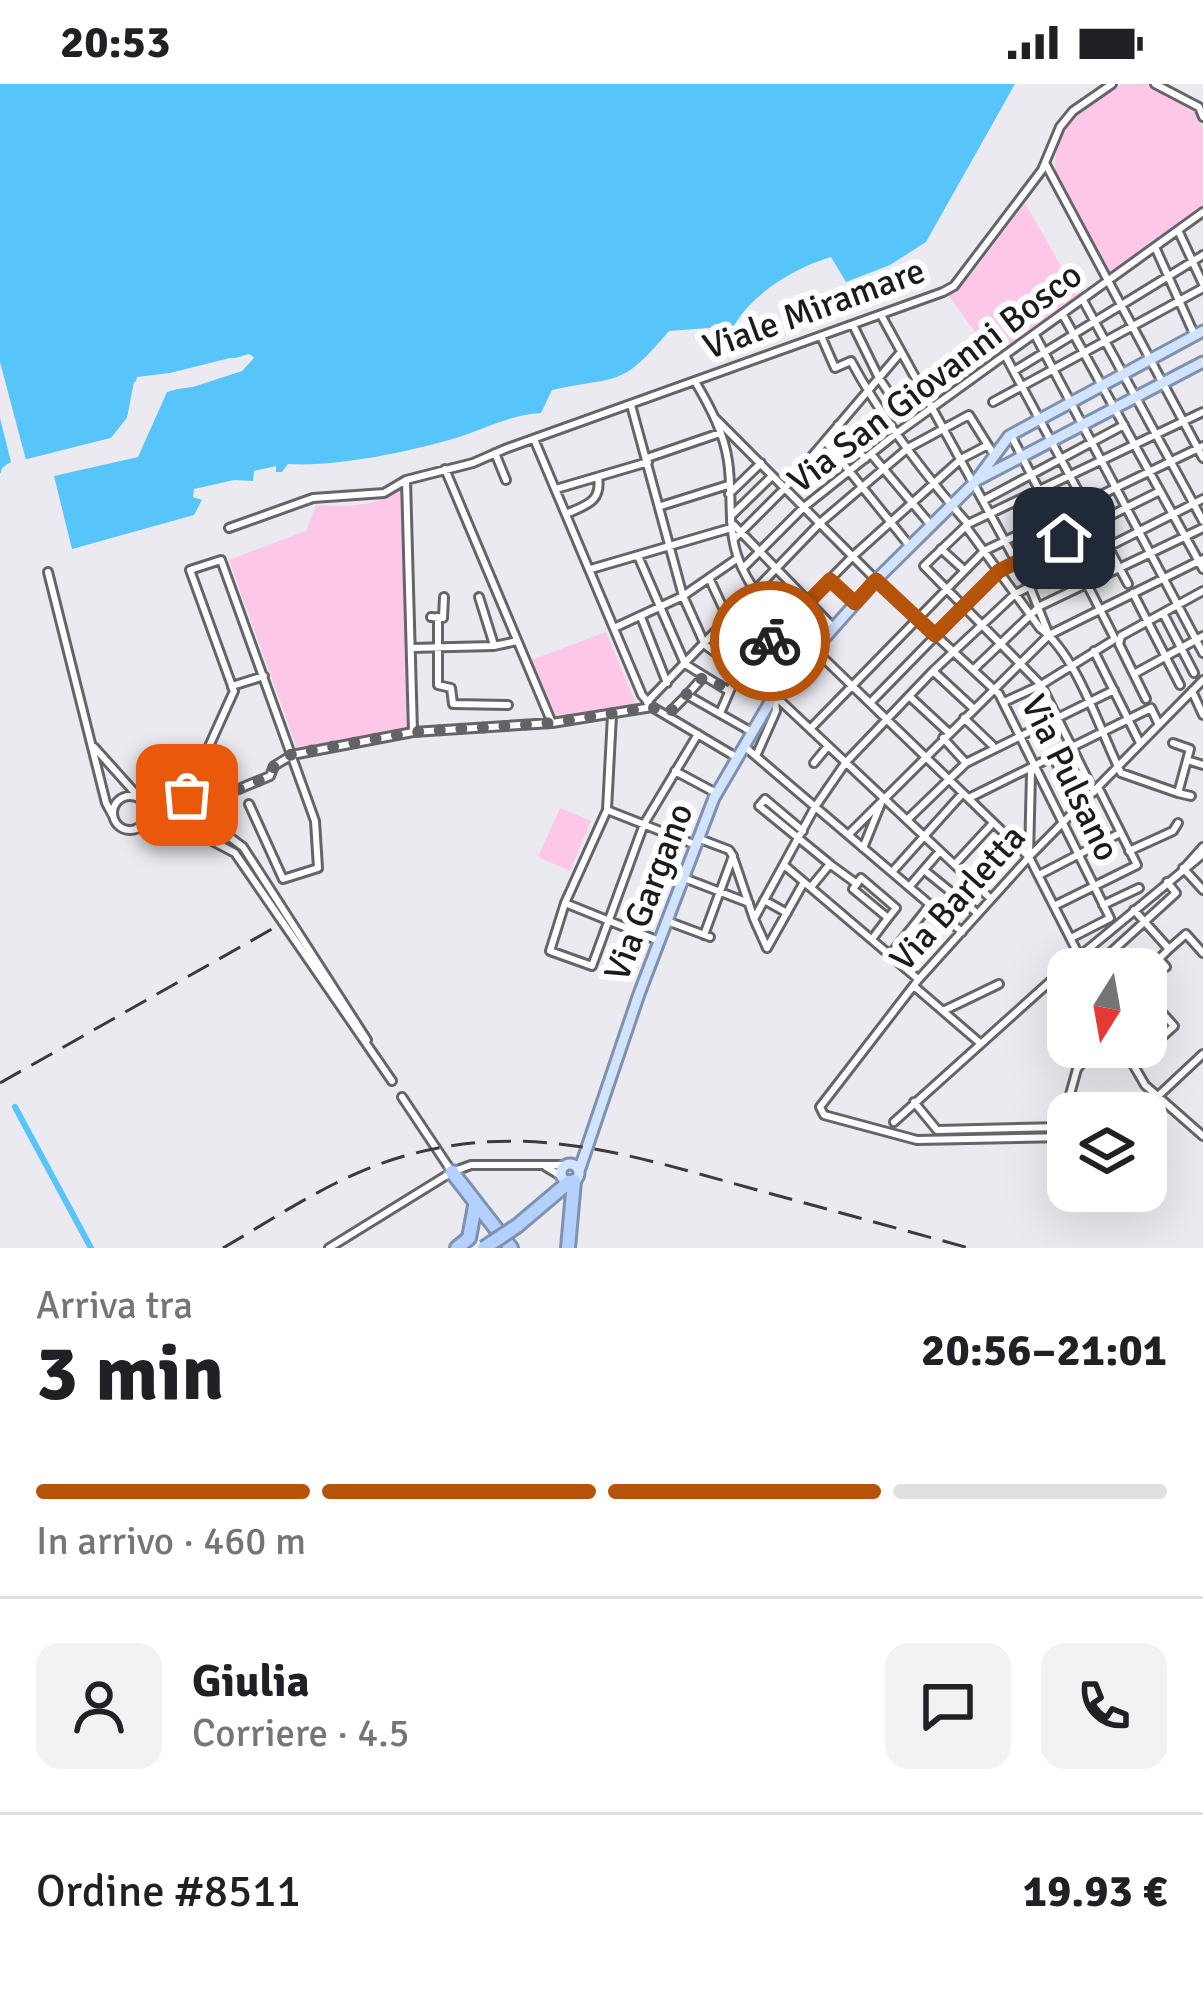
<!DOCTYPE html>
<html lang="it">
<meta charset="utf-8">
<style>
:root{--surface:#fff;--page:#f2f2f2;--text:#202124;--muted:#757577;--line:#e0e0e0;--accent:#b45309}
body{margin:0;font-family:Signika,sans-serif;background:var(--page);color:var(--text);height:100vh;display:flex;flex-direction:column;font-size:45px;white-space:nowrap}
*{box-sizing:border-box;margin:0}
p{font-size:39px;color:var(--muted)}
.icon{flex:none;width:66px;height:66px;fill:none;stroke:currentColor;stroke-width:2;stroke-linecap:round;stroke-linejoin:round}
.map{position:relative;height:1164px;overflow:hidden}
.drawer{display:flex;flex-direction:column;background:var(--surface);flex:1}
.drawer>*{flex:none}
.needle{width:78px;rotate:191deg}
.fabs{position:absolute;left:1047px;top:864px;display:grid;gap:24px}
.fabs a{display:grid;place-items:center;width:120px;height:120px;border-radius:24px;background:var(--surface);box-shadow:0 12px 48px #0002;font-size:60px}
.pin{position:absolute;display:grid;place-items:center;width:102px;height:102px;color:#fff;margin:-51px;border-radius:24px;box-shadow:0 6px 18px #0006}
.courier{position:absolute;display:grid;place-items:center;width:120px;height:120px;margin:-60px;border:9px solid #b45309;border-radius:50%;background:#fff;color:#222;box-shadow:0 3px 15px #0007}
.overview em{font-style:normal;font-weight:800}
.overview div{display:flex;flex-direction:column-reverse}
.overview{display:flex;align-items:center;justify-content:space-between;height:204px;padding:0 36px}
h1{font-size:78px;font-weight:800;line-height:90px}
.bar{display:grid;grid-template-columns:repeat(4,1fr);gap:18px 12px;align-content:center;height:144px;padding:0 36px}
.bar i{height:15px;border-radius:9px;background:var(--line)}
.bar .current{background:var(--accent)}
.bar p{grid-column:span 4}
.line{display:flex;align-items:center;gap:30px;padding:0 36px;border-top:3px solid var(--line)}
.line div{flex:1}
.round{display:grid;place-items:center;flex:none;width:126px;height:126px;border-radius:24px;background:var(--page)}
.status{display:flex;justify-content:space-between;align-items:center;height:84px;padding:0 60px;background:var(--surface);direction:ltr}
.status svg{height:33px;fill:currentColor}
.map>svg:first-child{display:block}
.green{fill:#fdc8e8}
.water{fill:#57c5f9}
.pier{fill:#eaeaf0}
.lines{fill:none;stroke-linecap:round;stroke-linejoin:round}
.canal{stroke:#57c5f9;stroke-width:6}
.minor-casing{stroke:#656569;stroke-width:12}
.major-casing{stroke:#7e91af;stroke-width:15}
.highway-casing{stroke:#7e91af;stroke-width:18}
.minor{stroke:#fff;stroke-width:6}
.major{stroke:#d2e3fe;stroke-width:9}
.highway{stroke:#b4d1fe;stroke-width:12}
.rail{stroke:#3b3b3d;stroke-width:3;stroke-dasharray:24 12;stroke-linecap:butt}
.highway-bridge-casing{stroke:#7e91af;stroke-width:18;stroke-linecap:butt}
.highway-bridge{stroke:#b4d1fe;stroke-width:12}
.done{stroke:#636367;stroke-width:12;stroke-dasharray:0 21.6}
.route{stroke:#b45309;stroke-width:15}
.labels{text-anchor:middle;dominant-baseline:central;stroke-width:12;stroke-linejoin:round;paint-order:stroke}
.street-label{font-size:36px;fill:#1b1b1d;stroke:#fff}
</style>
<div class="status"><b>20:53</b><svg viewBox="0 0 49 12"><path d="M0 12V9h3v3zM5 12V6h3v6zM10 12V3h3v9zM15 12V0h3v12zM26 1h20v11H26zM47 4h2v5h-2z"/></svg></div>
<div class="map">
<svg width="1203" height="1164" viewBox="0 0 1203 1164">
<rect width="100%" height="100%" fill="#eaeaf0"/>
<!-- green -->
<path class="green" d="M1122 0H1147L1195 27 1203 45V124L1109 192 1055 92C1054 37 1078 25 1122 0Z
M1025 119 1068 194 1077 196 1084 207 1082 213 1003 270 990 269 949 212 971 191Z
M401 405 407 644 298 667 229 476 306 447 316 421C348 422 374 424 401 405Z
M606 548 637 622 556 633 531 576Z
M560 724 591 737 570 787 538 773Z"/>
<!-- water -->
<path class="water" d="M0 0H1015L926 158 890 181 846 198 831 173C796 183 751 210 734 242L669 247C620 305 620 291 552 306L541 329C507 331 481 347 449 356 402 369 335 383 288 380L282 388H276V382L254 387 253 397 234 396 194 405 193 413 202 416 194 431 72 465 54 392 138 373 167 308 242 287 254 274H230L134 298 127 334 111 354 7 380 0 390Z"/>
<!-- pier -->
<path class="pier" d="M249 270 254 273 242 287 193 303 160 307 165 302 224 287 242 278 195 291 140 299 132 337 115 359 7 387 25 471 19 472 0 392 2 384 11 378 0 334V278L26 376 111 354 127 334 137 293 194 286Z"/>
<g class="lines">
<!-- canal -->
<path class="canal" d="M15 1023 91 1164"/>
<defs>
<path id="minor" d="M1155 0 1199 23 1203 33
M1045 79 1203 374
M1178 146 1203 200
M1155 163 1195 252
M1084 218 1203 437
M881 231 1029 501 1049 551
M1063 231 1203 485
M853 241 879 294 899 324 917 311
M1035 251 1203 569
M821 252 835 284 851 277C883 336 924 390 968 440L967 444 1040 544C1077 571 1100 647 1121 689L1178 709 1187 676 1203 681
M1006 273 1128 500
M1014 287 1203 171
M696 299C710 323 724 349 728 377 733 409 727 440 737 471 749 509 783 541 810 568
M993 318 1203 204
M631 321 683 512 705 561 774 611 991 815
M715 334 876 496 999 610 1110 834 1071 854
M838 341 865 375
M534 355 642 611 652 623 736 673
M825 357 909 461
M495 369 506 396
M871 370 930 440
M647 374 720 349
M445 385 552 639
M406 396 413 648
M556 405 648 378
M729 410 761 379
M984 416 1124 341
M661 422 728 401
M566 430C586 421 602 418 598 393
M732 431 772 392
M731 438 833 543
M229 444 313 414 384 409 406 396 473 379 505 365 943 208 954 202 1042 86 1060 43 1073 27 1112 0
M734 455 785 404 901 268
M941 465 963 485
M638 472 685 580 727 606
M743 484 804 423 897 349 1203 128
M591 485 731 444
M48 488 106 719 113 732
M710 496 724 526
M830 496 855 519
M1133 509 1180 601
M479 513 494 561
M798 529 822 555
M1163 529 1194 589
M431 533 443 534 444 513
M438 533V601L451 604 453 620 508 621
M641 533 667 599
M614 544 683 512 738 474
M411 564 494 562 517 557
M814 565 1029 773
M1094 567 1140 659
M973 586 1040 522 1203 444
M933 587 974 625
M1134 590 1203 552
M232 603 234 607 187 711 220 725 229 709 270 692 274 682 292 671 413 648 552 639 652 623
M1192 607 1203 631
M687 611 704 592
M909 612 949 649
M1146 615 1119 560 1121 552 1203 507
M647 618 820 439 908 364 969 331 994 371
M1004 618 1041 601 1115 555 1013 355
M870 619 999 487 1160 407
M720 629 738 588 853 472 961 375 986 362
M612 631 607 726 565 819 659 857
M667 631 687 611 752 648
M964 634 992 661
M810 645 984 467 1203 362
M943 654 965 678
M1173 659 1190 665 1187 676
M94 663 137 711
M745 663 962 848
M756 672 776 627 775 615
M1053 673 1079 723
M814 679 828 662
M1035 682 1031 689 1029 773 1086 885
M675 687 716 709
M1094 708 1041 601 924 482 968 440 1203 328
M1178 709 1191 712
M113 729a17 17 0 1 1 34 0a17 17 0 1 1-34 0Z
M969 714 1151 624 1159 641
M141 715 219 745 243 763 367 956
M249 720 283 795 318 784 315 737 221 476 190 486 232 602 264 592
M607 726 696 761
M907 736 966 679 1114 606
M137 744 199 750 235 769 392 997
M803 747 765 715 759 722 830 780 811 803
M848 751 1049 551 1203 475
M700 755 729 766 733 772
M863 764 882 717
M1129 767 1173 747 1178 739
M734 776 754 835
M955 780 993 739
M784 781 918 895
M831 781 857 800
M1186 782 1203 763
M1183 784 1203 806
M924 786 977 829
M892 788 963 709
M1039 791 1120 749
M684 794 749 819
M861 794 896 824 888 834 853 805Z
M972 797 1002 766
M909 803 940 767
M764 816 787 829
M565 819 550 867 592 882 644 740 698 650
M1103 821 1139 804
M1054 822 1137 781 1099 705
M1134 826 1169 865 1186 850 1203 869
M667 837 710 853
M704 851 733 772
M872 855 888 834
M767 864 754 835 815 723 846 678 933 587 1015 510 1203 415
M767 864 804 798
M890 871 929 822
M1098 880 1176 809 1167 798
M1166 883 1159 875 1169 865
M1146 889 1160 877
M915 903 980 959
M943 927 999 900
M1123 963 1145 1001 1203 1052
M1132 980 1174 942 1146 911
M402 1013 450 1085
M1157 1013 1203 970
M914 1018 937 1046 1061 1043 1077 985 1095 963
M894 1038 1063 886 1203 770
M1146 1051 1161 1017
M1068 1053 917 1056 824 1031 820 1023 918 896 1029 773 1203 596
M546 1083 561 1092
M329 1164 452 1088 471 1081H567"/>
<path id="major" d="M979 395 1203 278
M561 1089a9 9 0 1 1 18 0a9 9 0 1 1-18 0Z
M579 1087 639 910 714 714 774 611 876 496 975 398 1009 352 1203 247"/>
<path id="highway" d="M452 1088 511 1164
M517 1142 569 1098
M457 1164 469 1154 475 1122
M568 1164 574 1097"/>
</defs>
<!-- minor casing -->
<use href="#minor" class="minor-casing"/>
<!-- major casing -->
<use href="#major" class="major-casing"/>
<!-- highway casing -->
<use href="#highway" class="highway-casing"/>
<!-- minor -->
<use href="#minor" class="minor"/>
<!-- major -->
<use href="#major" class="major"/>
<!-- highway -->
<use href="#highway" class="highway"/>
<!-- rail -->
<path class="rail" d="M0 999 279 841
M223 1164C280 1131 338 1091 401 1073 526 1036 630 1071 750 1104 823 1124 896 1144 969 1164"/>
<defs>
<path id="highway-bridge" d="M484 1164 517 1142"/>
</defs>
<!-- highway-bridge casing -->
<use href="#highway-bridge" class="highway-bridge-casing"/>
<!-- highway-bridge -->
<use href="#highway-bridge" class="highway-bridge"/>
</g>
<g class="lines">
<!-- done -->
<path class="done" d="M187 711 220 725 229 709 270 692 274 682 292 670 413 648 551 639 652 623 667 631 704 592 728 606 738 588 770 557"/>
<!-- route -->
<path class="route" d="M770 557 830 496 855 519 876 496 935 551 999 487 1064 454"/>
</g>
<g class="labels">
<!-- street labels -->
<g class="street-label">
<text transform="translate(814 225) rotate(-20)">Viale Miramare</text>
<text transform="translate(935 294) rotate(-37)">Via San Giovanni Bosco</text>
<text transform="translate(1070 694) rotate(64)">Via Pulsano</text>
<text transform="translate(649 808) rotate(-69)">Via Gargano</text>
<text transform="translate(958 814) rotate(-48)">Via Barletta</text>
</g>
</g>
</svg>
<div class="fabs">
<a><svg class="needle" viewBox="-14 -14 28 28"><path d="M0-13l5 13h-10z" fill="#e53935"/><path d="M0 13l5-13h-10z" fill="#757577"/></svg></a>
<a><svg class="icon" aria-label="layers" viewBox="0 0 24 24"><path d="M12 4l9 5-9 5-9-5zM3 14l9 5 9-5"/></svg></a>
</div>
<div class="pin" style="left:187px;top:711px;background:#ea580c"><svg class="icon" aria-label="bag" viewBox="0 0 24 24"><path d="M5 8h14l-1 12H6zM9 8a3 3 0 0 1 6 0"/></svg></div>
<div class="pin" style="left:1064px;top:454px;background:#1f2937"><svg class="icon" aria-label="home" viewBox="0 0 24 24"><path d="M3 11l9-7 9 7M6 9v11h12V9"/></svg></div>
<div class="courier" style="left:770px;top:557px"><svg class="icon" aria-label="bike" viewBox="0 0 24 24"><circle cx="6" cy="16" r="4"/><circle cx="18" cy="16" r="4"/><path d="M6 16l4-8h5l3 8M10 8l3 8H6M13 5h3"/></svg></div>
</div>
<section class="drawer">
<div class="overview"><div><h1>3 min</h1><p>Arriva tra</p></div><em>20:56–21:01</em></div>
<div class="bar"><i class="current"></i><i class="current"></i><i class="current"></i><i></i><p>In arrivo · 460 m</p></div>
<div class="line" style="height:216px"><a class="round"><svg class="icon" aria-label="person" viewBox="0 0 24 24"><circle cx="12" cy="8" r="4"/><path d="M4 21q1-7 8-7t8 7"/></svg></a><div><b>Giulia</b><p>Corriere · 4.5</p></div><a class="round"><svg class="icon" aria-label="chat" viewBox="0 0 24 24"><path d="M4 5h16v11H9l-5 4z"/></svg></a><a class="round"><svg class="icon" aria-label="phone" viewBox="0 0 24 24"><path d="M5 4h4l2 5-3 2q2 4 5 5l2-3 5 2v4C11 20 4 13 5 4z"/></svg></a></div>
<div class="line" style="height:156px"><div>Ordine #8511</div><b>19.93 €</b></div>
</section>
